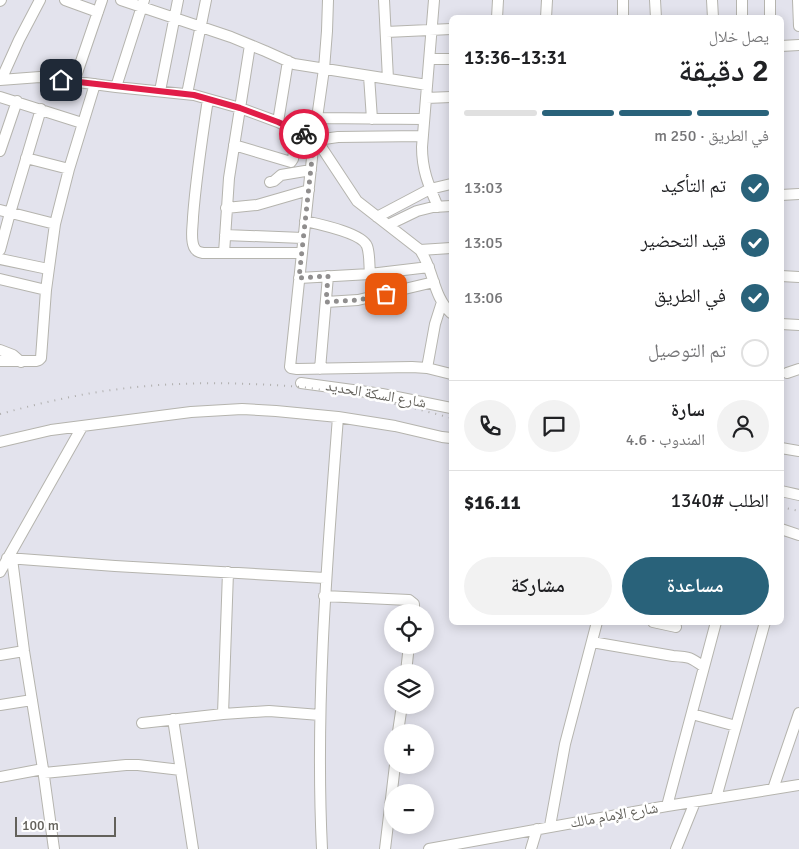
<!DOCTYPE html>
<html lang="ar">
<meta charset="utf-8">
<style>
:root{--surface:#fff;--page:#f2f2f2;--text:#202124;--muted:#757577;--line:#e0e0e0;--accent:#29627a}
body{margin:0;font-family:Signika,"Noto Naskh Arabic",sans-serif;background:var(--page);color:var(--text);direction:rtl;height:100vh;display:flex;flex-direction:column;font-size:19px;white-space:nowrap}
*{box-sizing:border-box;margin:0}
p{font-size:16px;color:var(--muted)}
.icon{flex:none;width:28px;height:28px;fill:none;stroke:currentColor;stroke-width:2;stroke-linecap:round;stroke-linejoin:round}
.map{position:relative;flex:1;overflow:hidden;direction:ltr}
.details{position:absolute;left:449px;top:15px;width:335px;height:610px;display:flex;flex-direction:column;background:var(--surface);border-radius:8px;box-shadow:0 2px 12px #0003;direction:rtl}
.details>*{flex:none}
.buttons{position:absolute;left:384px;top:604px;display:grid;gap:10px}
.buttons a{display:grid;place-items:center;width:50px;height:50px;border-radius:50%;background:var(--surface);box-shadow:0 2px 12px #0003;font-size:25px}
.scale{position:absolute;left:15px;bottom:12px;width:101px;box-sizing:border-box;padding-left:5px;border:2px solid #63615b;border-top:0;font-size:14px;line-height:18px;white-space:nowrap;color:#63615b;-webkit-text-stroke:4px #fff;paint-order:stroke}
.pin{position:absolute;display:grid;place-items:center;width:42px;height:42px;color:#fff;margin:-21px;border-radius:10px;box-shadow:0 2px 8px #0006}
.courier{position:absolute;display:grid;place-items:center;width:50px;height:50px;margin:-25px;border:4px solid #e11d48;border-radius:50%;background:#fff;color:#222;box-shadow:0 1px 6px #0007}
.overview em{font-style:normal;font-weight:600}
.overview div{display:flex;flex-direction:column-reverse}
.overview{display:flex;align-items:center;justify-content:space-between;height:85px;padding:0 15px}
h1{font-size:32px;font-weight:600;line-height:38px}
.bar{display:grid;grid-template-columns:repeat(4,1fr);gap:8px 5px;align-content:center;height:60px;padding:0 15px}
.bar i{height:6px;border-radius:4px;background:var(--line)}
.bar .selected{background:var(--accent)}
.bar p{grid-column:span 4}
.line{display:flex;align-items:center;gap:12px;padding:0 15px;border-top:1px solid var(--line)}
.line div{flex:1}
.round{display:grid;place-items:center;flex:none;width:52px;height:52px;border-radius:26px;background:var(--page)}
ol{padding:0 15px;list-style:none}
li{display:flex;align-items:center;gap:15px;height:55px}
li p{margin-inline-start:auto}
li .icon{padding:5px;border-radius:50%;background:var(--accent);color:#fff;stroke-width:4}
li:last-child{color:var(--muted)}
li i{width:28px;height:28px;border:2px solid var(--line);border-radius:50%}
.cta{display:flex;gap:10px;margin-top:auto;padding:10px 15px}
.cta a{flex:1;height:58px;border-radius:30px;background:var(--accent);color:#fff;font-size:20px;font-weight:600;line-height:58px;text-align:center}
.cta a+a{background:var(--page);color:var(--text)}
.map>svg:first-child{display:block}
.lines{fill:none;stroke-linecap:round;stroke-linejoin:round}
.minor-casing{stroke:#b5b4ae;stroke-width:12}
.minor{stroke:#fff;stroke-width:10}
.rail{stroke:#afaead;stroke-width:2;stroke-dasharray:1 6;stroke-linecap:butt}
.done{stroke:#908e8e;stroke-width:5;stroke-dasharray:0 9}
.route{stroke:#e11d48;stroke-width:6}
.labels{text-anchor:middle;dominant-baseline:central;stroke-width:5;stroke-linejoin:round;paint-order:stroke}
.street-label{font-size:15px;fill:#63615b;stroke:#fff}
</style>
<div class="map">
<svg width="799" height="849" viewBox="0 0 799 849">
<rect width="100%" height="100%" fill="#e3e3ed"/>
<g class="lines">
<defs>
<path id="minor" d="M65 0 98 12
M121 0 231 37 265 51 294 64 427 85
M328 0 327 31 324 69 314 139 290 367 291 368 297 369 412 367 427 368 451 374
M384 0 388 79
M434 0 422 147C422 171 429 186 438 207
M655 0 656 18
M712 0 713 18
M742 0V18
M770 0V18
M798 0 799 26
M0 1 1 0
M497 18 498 0
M546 18 547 0
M623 18V0
M386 32 451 29
M781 46 799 45
M430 59H451
M369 76 372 119
M0 80 40 77 116 87 194 95 240 108 278 122 314 139 320 145 357 201 420 250C434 270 433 297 451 313
M1 80 19 40 40 0
M74 82 102 0
M116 87 144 0
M160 91 178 0
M187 94 206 0
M0 97 82 123
M426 98 451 97
M208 99C202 138 196 177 193 217 193 226 190 238 194 247 196 251 198 252 203 253H302
M318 118 424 119
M278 122 288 61
M317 142 324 139 338 137 422 136
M234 145 291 162 293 159 297 130
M0 151 17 101
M26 158 69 169
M270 182 274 181 281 175 311 170
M781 195 799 194
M226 208 257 205 309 190
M0 210 55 224
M377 217 430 189 451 184
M305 221C318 224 362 233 367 246 370 254 369 265 370 274
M388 225 417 211 433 207 451 206
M225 235 303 238
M0 250 10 213 41 109
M420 250 451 248
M224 253 229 178 250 45
M0 259 48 269
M781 276 799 277
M299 278 370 274 429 267
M0 279 46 290
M326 302 358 300 434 282
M781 324 799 325
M0 350 13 355 21 362
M0 361H36L39 360 41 358 46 290 55 224 69 169 95 84
M427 368 435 324 442 302
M320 369 328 276
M787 373 799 369
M301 383 382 394 451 408
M0 442 51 430 191 412 242 409 276 411 338 417 395 426 442 437 451 438
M781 448 799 451
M781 491 799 495
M781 529 799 535
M7 558 115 566 325 578
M12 559 24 651 43 769 54 849
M0 572 82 427
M324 596 409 600 414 604V612
M653 622 676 627
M592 642 673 656C690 657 690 657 704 667
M0 655 24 651
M406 672 409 645
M0 705 32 700
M223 714 228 572
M692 714 736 726
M173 719 193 849
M142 723 223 714 269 711 320 715
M398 732 402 705
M44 773 126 765H138L181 770
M0 777 43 769
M773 789 799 713
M716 798 765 622
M667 806 716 622
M550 826 565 744 597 622
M322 849C315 705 327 561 338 417
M385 849 395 765
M429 849 667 806 799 785
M531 849 537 829
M676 849 695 802"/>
</defs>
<!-- minor casing -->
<use href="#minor" class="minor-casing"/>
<!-- minor -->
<use href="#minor" class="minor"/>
<!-- rail -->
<path class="rail" d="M0 414C37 404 74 395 112 390 175 381 239 382 302 387 318 389 335 392 351 395 385 401 418 409 451 418
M781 507 799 511"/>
</g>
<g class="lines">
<!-- done -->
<path class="done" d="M304 134 314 140 299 278 328 276 326 302 358 300 386 294"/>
<!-- route -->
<path class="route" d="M61 80 194 95 240 108 278 122 304 134"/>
</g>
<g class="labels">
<!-- street labels -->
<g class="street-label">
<text transform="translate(376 394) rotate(10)">شارع السكة الحديد</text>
<text transform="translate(614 815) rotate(-10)">شارع الإمام مالك</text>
</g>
</g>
</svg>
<div class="buttons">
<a><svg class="icon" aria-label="locate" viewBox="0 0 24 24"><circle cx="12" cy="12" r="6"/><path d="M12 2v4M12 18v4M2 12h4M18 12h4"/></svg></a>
<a><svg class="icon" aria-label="layers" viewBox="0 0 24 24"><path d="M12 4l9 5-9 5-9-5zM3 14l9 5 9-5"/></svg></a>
<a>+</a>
<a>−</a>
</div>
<div class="scale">100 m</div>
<div class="pin" style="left:386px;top:294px;background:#ea580c"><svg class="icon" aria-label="bag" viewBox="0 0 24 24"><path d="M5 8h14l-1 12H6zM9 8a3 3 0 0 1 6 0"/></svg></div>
<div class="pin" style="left:61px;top:80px;background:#1f2937"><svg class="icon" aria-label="home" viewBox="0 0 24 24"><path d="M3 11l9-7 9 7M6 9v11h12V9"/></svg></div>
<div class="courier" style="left:304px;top:134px"><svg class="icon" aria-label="bike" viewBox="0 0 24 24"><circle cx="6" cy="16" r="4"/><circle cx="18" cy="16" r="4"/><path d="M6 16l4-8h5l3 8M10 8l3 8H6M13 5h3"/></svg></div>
<section class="details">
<div class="overview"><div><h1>2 دقيقة</h1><p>يصل خلال</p></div><em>13:31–13:36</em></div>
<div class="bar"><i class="selected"></i><i class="selected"></i><i class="selected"></i><i></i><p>في الطريق · 250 m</p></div>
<ol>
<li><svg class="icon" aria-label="check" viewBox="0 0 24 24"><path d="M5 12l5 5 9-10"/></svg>تم التأكيد<p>13:03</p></li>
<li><svg class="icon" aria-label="check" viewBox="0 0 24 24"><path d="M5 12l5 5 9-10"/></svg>قيد التحضير<p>13:05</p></li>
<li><svg class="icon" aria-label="check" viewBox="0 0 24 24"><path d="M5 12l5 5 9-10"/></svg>في الطريق<p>13:06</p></li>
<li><i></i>تم التوصيل</li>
</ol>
<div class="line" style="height:90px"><a class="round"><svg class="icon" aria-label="person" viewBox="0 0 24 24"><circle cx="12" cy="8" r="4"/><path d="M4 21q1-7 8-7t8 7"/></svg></a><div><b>سارة</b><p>المندوب · 4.6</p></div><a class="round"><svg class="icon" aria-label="chat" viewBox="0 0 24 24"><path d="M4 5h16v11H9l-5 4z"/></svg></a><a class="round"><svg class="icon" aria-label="phone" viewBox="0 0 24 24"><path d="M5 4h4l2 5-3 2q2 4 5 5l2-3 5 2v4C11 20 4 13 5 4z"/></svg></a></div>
<div class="line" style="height:65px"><div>الطلب #1340</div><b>$16.11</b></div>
<div class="cta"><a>مساعدة</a><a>مشاركة</a></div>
</section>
</div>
